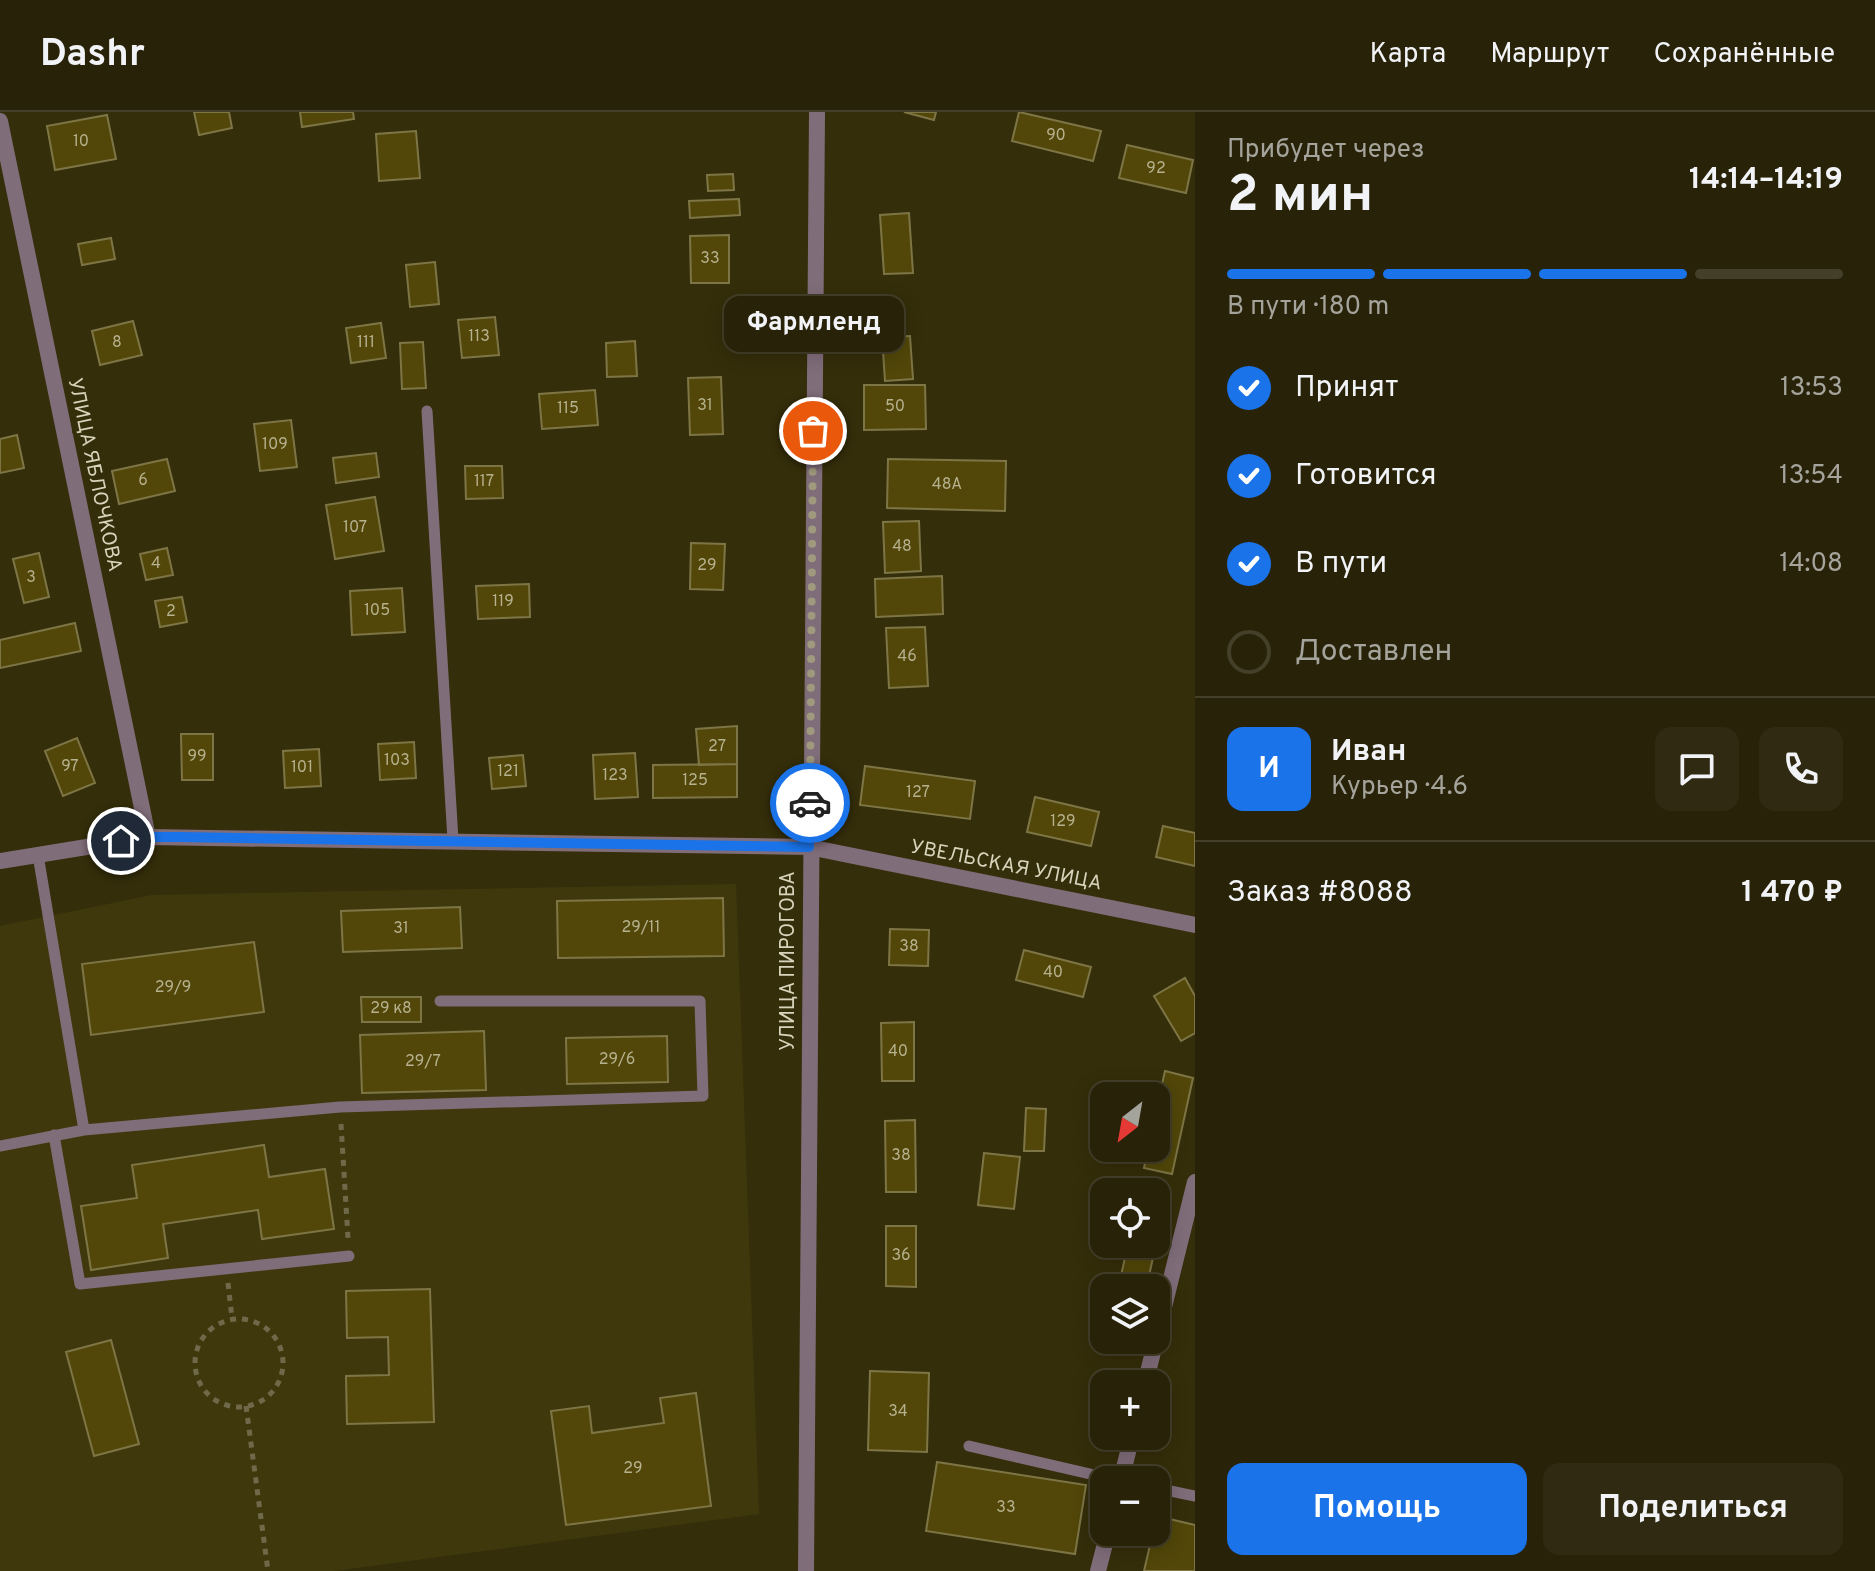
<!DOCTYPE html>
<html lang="ru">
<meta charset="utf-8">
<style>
:root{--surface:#282208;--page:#302a12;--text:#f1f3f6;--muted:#a5a49c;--line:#443f29;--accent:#1a73e8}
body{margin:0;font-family:Overpass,sans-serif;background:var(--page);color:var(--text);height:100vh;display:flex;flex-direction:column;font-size:30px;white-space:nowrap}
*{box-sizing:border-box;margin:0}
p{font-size:26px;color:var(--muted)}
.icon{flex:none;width:44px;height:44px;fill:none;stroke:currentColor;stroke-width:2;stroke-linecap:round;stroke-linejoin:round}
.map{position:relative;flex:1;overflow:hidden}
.panel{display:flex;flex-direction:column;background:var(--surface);width:680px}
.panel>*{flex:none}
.needle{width:52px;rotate:211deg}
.tools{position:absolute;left:1090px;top:970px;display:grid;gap:16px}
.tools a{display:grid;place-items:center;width:80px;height:80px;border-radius:16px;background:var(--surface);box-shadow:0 4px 20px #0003,0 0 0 2px var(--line);font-size:40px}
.pin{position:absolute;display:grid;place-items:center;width:68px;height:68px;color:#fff;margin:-34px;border:4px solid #fff;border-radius:50%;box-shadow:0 2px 8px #0007}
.courier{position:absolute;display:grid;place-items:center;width:80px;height:80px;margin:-40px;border:6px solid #1a73e8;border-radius:50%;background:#fff;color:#222;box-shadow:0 2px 10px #0007}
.bubble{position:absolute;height:56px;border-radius:16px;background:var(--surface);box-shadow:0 4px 20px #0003,0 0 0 2px var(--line);font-size:26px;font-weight:700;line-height:56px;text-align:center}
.summary em{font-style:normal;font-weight:700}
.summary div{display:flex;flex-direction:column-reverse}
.summary{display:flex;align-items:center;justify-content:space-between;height:136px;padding:0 32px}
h1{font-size:52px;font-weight:700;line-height:60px}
.bar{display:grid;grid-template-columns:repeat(4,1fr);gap:12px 8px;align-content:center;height:96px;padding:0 32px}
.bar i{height:10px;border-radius:6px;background:var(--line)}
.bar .current{background:var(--accent)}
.bar p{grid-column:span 4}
.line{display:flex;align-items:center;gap:20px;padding:0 32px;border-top:2px solid var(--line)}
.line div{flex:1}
.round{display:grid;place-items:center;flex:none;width:84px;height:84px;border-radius:16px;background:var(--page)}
ol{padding:0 32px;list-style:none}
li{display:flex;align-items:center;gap:24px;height:88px}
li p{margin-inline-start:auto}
li .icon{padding:8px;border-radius:50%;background:var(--accent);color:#fff;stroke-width:4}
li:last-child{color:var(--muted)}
li i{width:44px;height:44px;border:4px solid var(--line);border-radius:50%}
.cta{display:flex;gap:16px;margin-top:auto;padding:16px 32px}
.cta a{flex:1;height:92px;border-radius:16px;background:var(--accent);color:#fff;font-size:32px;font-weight:700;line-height:92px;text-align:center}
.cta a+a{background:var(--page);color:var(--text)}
header{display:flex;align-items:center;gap:48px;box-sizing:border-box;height:112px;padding:0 40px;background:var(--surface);border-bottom:2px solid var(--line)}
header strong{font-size:38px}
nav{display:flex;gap:44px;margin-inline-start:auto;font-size:28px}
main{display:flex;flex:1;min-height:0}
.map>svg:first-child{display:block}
.built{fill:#40380d}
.building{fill:#524709;stroke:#7e7546;stroke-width:2}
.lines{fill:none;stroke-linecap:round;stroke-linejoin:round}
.path{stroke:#6f6949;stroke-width:5;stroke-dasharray:6 6;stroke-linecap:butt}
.service{stroke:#806d7a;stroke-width:11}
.minor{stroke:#806d7a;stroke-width:16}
.tertiary{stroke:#806d7a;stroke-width:16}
.done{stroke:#9f9a7d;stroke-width:8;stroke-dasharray:0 14.4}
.route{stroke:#1a73e8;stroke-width:10}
.labels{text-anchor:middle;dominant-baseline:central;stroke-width:8;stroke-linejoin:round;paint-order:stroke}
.number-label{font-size:16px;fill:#b6b18e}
.street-label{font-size:20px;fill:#d8d4bb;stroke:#352e0a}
</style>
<header>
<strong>Dashr</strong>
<nav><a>Карта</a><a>Маршрут</a><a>Сохранённые</a></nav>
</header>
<main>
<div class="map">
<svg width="1195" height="1459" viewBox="0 0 1195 1459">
<rect width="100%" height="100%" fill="#352e0a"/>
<!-- built -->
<path class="built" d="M736 772 759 1402 334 1459H0V814L152 783Z"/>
<!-- building -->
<path class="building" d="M194 0H229L232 16 199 23Z
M300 0H353L354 7 302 15Z
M904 0H936L934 8Z
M1019 0 1101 19 1093 49 1012 29Z
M107 3 116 47 55 58 47 14Z
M416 19 420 66 379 69 376 22Z
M1127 33 1193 48 1186 81 1119 66Z
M733 62 734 78 708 79 707 63Z
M739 87 740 103 690 106 689 89Z
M909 101 913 161 884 162 880 103Z
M729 123V171H691L690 124Z
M111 126 115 147 82 153 78 132Z
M435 150 439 192 410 195 406 153Z
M495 205 499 243 462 246 458 208Z
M133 209 142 243 100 253 92 219Z
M381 211 386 246 351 251 346 216Z
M910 224 913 267 885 269 882 225Z
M635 229 637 264 607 265 606 231Z
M423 230 426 276 402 277 400 231Z
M721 265 723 322 690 323 688 266Z
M864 273H925L926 317 864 318Z
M595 278 598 313 542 317 539 282Z
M291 308 297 355 260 359 254 312Z
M17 323 24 356 0 361V327Z
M376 341 379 365 336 371 333 346Z
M167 347 175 379 119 392 112 359Z
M888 347 1006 349 1005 399 887 396Z
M465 354H502L503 386 466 387Z
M375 385 384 439 335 447 326 393Z
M919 409 921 459 885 461 883 410Z
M691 431 725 432 723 478 690 477Z
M167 436 173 463 146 468 140 442Z
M39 441 49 485 24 491 13 447Z
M942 464 943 502 876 505 875 467Z
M529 472 530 505 478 507 476 474Z
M402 476 405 520 352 523 350 479Z
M182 485 187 510 160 515 155 489Z
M75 511 81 539 0 556V528Z
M925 515 928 574 889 576 886 516Z
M737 614V652L699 653 696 617Z
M181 622H213V668H182Z
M77 626 95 671 63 684 45 639Z
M414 630 416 666 380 668 378 632Z
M319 637 321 674 285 676 283 639Z
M635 641 638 685 595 687 593 643Z
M523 643 526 674 492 677 489 646Z
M737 652V685L653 686V653Z
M865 654 975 669 970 707 860 693Z
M1035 685 1099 700 1091 734 1027 720Z
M1163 714 1195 721V754L1156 745Z
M723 786 724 844 558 846 557 789Z
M460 795 462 836 343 840 341 799Z
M890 817 929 818 928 854 889 853Z
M254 830 264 900 91 923 82 852Z
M1024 838 1091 855 1083 885 1016 868Z
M1185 866 1195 884V921L1181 929 1154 884Z
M361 885H421V910H362Z
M914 910V969H882L881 911Z
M484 919 486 978 362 981 360 923Z
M667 924 668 970 567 972 566 926Z
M1165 959 1193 966 1172 1062 1144 1056 1148 1036H1156V999Z
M1026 996 1046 997 1044 1039H1024Z
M915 1008 916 1080H886L885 1009Z
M264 1033 269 1065 325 1057 334 1117 262 1127 258 1098 163 1112 168 1146 91 1158 81 1094 137 1086 132 1053Z
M984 1041 1020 1045 1014 1097 978 1093Z
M1156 1095 1163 1096 1156 1130Z
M886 1114H916V1175L886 1174Z
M1128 1132H1156L1147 1173 1120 1168Z
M430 1177 434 1310 347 1312 346 1264 389 1263 388 1225 347 1226 346 1179Z
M111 1228 139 1332 94 1344 66 1240Z
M870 1259 929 1261 927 1340 868 1338Z
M696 1281 711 1394 566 1413 551 1299 589 1294 592 1321 664 1311 660 1286Z
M937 1350 1086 1373 1075 1442 926 1419Z
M1157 1404 1195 1413V1459H1144L1153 1420H1156Z"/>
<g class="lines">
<!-- path -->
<path class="path" d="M341 1012 348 1126
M228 1171 232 1206
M195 1251a44 44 0 1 1 88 0a44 44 0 1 1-88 0Z
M246 1294 268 1459"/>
<!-- service -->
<path class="service" d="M427 299 453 728
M38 743 84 1018
M54 1023 80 1172 349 1144
M0 1034 84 1018 340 995 703 984 700 889H440
M969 1334 1116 1368
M1156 1376 1195 1384"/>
<!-- minor -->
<path class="minor" d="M0 9 148 725
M1156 1227 1195 1070
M1145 1272 1156 1228
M1121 1368 1132 1324
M1098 1459 1108 1420"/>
<!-- tertiary -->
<path class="tertiary" d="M0 749 148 725 809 735 1195 813
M806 1459 817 0"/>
</g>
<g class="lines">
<!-- done -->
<path class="done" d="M810 691 813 319"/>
<!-- route -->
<path class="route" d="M121 729 148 725H179L809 735 810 691"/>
</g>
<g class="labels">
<!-- number labels -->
<g class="number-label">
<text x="1056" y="24">90</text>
<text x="81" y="30">10</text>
<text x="1156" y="57">92</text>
<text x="710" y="147">33</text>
<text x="479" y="225">113</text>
<text x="117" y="231">8</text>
<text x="366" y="231">111</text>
<text x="705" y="294">31</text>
<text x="895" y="295">50</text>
<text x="568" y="297">115</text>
<text x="275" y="333">109</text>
<text x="143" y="369">6</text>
<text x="484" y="370">117</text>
<text x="947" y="373">48А</text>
<text x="355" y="416">107</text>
<text x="902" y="435">48</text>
<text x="156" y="452">4</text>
<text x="707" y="454">29</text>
<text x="31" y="466">3</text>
<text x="503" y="490">119</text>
<text x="377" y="499">105</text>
<text x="171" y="500">2</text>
<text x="907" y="545">46</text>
<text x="717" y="635">27</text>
<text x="197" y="645">99</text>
<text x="397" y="649">103</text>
<text x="70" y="655">97</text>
<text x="302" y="656">101</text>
<text x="508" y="660">121</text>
<text x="615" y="664">123</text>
<text x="695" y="669">125</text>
<text x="918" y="681">127</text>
<text x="1063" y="710">129</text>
<text x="641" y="816">29/11</text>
<text x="401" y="817">31</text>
<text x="909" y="835">38</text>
<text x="1053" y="861">40</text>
<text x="173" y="876">29/9</text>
<text x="391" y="897">29 к8</text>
<text x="898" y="940">40</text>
<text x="617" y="948">29/6</text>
<text x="423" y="950">29/7</text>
<text x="901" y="1044">38</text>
<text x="901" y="1144">36</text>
<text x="898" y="1300">34</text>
<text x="633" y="1357">29</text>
<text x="1006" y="1396">33</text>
</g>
<!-- street labels -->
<g class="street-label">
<text transform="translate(94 363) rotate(78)">УЛИЦА ЯБЛОЧКОВА</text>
<text transform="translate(1006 754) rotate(11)">УВЕЛЬСКАЯ УЛИЦА</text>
<text transform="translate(789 849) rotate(-90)">УЛИЦА ПИРОГОВА</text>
</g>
</g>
</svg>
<div class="tools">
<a><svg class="needle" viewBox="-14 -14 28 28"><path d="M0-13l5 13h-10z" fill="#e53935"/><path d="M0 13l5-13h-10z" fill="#a5a49c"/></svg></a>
<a><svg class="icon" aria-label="locate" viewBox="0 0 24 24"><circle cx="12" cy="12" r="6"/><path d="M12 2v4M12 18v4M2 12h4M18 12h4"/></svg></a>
<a><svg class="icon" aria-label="layers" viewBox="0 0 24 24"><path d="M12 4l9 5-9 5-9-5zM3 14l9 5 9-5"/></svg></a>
<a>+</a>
<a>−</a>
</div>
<div class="pin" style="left:813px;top:319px;background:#ea580c"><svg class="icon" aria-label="bag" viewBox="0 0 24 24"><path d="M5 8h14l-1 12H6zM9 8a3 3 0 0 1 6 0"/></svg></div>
<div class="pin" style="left:121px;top:729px;background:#1f2937"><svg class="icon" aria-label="home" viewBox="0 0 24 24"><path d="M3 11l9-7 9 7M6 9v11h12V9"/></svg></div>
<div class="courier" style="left:810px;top:691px"><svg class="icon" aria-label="car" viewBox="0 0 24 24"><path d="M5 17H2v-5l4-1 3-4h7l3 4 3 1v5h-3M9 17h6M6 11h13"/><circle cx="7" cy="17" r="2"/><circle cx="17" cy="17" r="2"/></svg></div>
<div class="bubble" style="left:724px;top:184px;width:180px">Фармленд</div>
</div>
<section class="panel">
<div class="summary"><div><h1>2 мин</h1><p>Прибудет через</p></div><em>14:14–14:19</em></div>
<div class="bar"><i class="current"></i><i class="current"></i><i class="current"></i><i></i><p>В пути · 180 m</p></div>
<ol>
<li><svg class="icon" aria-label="check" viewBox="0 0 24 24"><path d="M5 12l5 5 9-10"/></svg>Принят<p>13:53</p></li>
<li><svg class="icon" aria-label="check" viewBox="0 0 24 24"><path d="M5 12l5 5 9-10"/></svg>Готовится<p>13:54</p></li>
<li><svg class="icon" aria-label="check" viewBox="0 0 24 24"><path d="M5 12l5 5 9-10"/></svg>В пути<p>14:08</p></li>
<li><i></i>Доставлен</li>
</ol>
<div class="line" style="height:144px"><b class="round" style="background:var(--accent);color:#fff">И</b><div><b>Иван</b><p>Курьер · 4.6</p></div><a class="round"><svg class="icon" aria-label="chat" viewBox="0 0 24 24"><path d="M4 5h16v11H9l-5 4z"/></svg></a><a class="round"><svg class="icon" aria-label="phone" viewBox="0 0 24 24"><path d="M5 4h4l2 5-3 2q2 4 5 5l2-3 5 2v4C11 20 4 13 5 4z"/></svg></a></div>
<div class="line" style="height:104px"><div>Заказ #8088</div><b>1 470 ₽</b></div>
<div class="cta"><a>Помощь</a><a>Поделиться</a></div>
</section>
</main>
